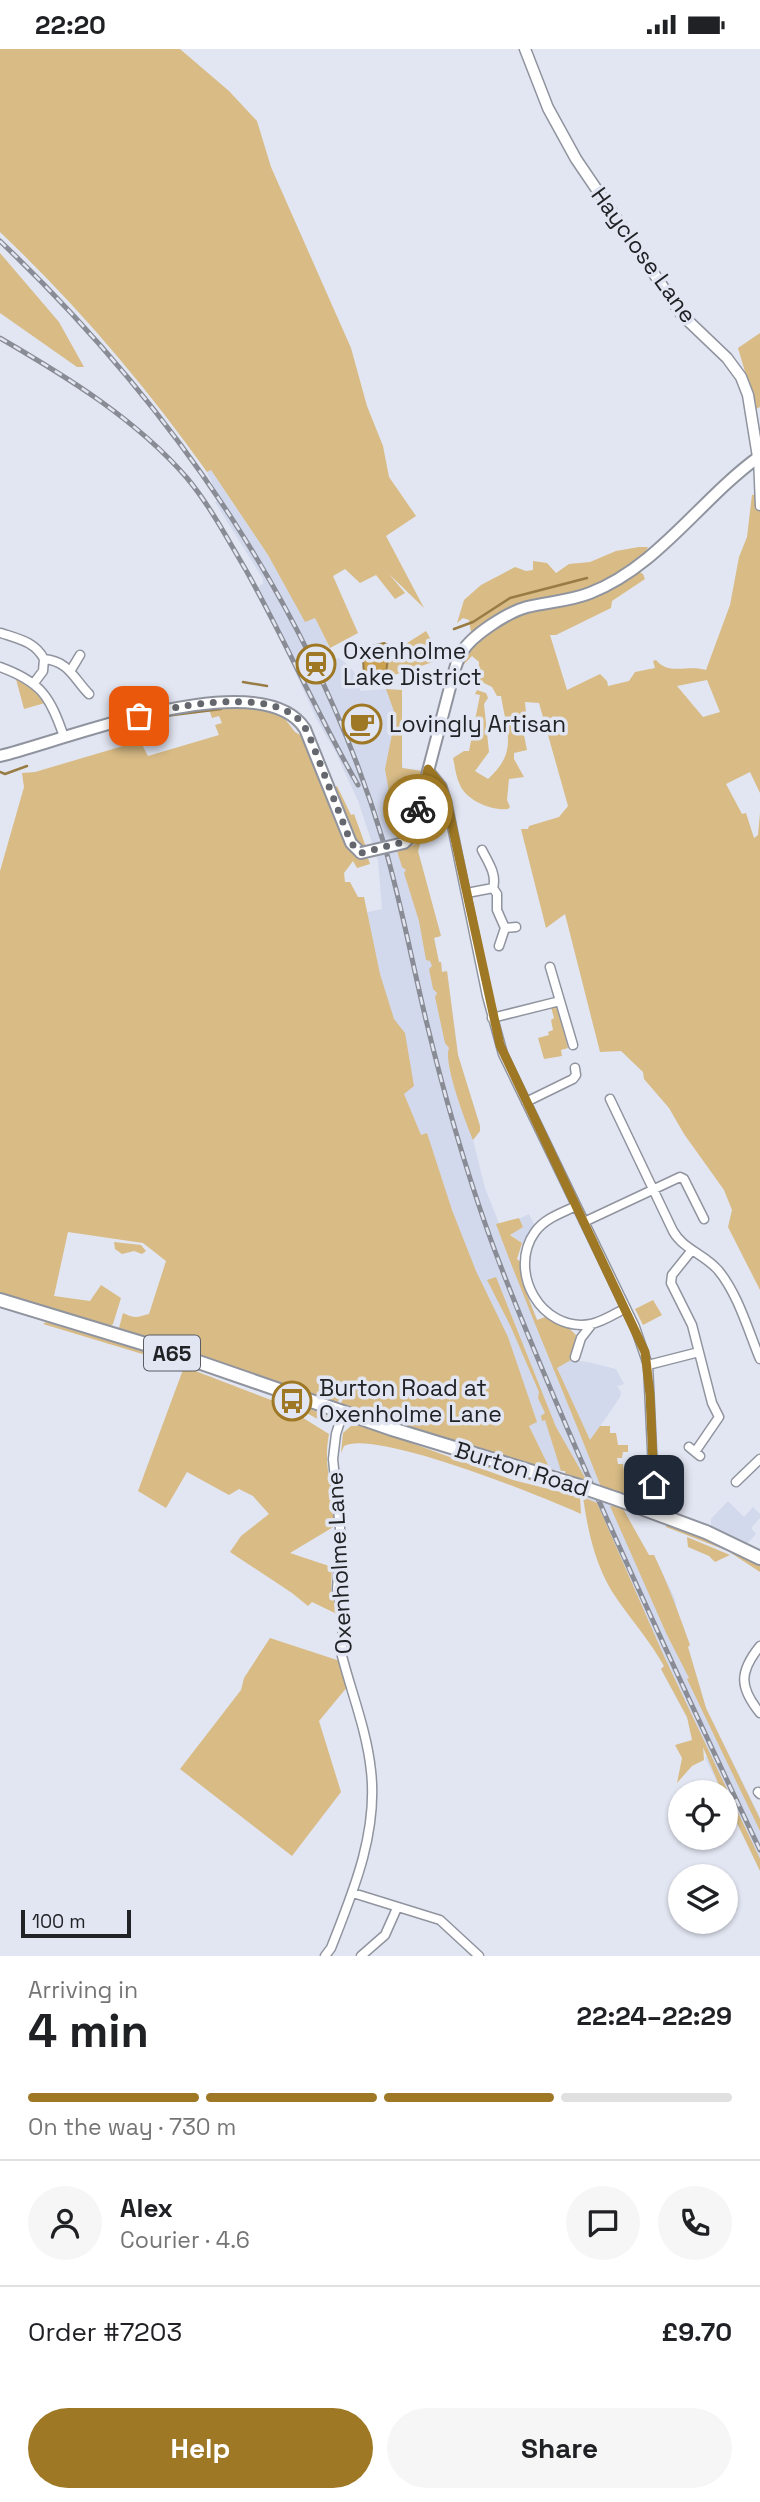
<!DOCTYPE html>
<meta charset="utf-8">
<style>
:root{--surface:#fff;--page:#f6f6f6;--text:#202124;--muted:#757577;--line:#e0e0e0;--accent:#9e7825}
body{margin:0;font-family:"Space Grotesk",sans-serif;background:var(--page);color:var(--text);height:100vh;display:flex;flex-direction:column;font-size:26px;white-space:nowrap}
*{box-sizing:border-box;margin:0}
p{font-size:23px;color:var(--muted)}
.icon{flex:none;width:38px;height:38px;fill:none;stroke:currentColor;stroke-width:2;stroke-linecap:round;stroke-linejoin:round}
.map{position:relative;height:1907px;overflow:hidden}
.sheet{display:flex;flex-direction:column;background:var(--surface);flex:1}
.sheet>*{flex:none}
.buttons{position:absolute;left:668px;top:1731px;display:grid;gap:14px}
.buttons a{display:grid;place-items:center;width:70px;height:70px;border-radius:50%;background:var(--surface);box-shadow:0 2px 5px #0004;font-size:35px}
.scale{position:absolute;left:21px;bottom:18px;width:110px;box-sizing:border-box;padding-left:7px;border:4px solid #202226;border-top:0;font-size:19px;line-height:24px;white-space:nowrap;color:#202226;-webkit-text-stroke:5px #e2e6f2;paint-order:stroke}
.pin{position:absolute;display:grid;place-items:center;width:60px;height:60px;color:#fff;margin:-30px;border-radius:14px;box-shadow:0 4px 10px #0006}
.courier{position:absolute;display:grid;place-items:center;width:70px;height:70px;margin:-35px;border:5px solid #9e7825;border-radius:50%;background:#fff;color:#222;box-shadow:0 2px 9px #0007}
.summary em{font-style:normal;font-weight:600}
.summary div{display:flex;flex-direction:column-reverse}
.summary{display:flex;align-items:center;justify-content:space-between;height:119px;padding:0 28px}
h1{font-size:46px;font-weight:600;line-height:52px}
.bar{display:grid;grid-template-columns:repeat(4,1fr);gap:10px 7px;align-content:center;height:84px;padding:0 28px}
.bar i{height:9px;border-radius:5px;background:var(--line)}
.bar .selected{background:var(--accent)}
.bar p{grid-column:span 4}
.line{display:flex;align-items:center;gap:18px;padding:0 28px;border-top:2px solid var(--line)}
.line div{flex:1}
.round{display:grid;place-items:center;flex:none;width:74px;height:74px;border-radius:37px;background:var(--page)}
.button{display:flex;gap:14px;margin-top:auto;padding:14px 28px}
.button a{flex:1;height:80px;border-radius:42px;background:var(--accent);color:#fff;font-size:28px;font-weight:600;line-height:80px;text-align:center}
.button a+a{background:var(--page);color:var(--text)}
.status{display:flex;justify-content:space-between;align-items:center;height:49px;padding:0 35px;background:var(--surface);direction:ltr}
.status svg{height:19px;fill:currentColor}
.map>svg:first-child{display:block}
.built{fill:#d3d9ec}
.green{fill:#d8bb85;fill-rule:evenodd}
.water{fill:#cca251;stroke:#987c44;stroke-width:2}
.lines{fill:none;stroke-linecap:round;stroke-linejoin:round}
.stream{stroke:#987c44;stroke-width:2.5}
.minor-casing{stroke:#90949f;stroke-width:11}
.tertiary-casing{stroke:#90949f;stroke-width:13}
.secondary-casing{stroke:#90949f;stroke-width:14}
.primary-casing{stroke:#90949f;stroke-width:16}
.minor{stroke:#fff;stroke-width:8}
.tertiary{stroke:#fff;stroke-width:10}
.secondary{stroke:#fff;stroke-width:10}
.primary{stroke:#fff;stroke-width:12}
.rail-casing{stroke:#898c94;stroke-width:5}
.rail{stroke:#e2e6f2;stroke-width:2.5;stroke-dasharray:8;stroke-linecap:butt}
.secondary-bridge-casing{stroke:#90949f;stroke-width:14;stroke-linecap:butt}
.primary-bridge-casing{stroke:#90949f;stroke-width:16;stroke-linecap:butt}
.secondary-bridge{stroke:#fff;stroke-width:10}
.primary-bridge{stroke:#fff;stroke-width:12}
.done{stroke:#64676d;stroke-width:7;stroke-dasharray:0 12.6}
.route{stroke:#9e7825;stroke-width:9}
.labels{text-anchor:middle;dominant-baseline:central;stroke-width:7;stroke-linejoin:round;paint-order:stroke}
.shield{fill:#e2e6f2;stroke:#5a5d63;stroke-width:2}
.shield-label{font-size:21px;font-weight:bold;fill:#202226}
.street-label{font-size:23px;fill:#202226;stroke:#e2e6f2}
.poi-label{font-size:23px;fill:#202226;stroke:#e2e6f2;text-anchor:start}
</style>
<div class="status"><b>22:20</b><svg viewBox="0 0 49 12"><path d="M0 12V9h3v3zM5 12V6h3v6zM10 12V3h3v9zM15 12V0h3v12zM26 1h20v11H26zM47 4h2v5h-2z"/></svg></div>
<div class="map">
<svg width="760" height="1907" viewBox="0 0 760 1907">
<rect width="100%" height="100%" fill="#e2e6f2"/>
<!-- built -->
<path class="built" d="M211 421 268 506 289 543 310 559 335 610 339 609 347 615 361 631 360 642 386 640 389 644 396 668 403 719 422 722 407 781 416 795 441 887 434 888 439 913H441L442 923 447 922 458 1006 480 1077V1082L473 1091 485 1139 556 1318 571 1311 588 1313 616 1320 624 1335 617 1337 621 1343 620 1348 590 1392 638 1490 649 1506H654L675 1550 678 1567 690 1596 688 1598 706 1659 760 1768V1822L726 1751V1743H722L705 1709 707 1707 661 1620 664 1617 655 1601 606 1531 591 1489 582 1443 566 1427 565 1422 550 1420 529 1377 413 1110 356 872 368 863 382 860 378 812 358 752 336 704 317 671 278 585 253 540 263 535V530L215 453 219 450 207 423Z
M529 1165 536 1179 526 1194H522L510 1185 506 1176Z
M728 1452 744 1468 753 1458 760 1465V1469L751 1479 756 1485 746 1496 711 1480V1470Z"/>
<!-- green -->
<path class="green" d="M0 0H180L229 42 257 72 271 118 351 299 367 357 383 397 389 428 416 467 386 487 424 559 389 525 405 544 395 550 376 526 360 534 345 520 333 527 358 584 330 599 315 569 305 573 268 506 211 421 207 423C146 337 77 256 0 183Z
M0 204 59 273 84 318H77L0 264Z
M760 284V358L756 360 738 299Z
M760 445V744L750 723 726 735 742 765 746 764 754 789 758 786 760 764V1241L728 1178 732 1161 724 1141 684 1085 669 1059 644 1030 643 1023 621 1002 600 1003 565 865 546 879 521 780H528L529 777 559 768 568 757 539 654 525 653 527 675 522 676 527 701 514 704V710L524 728 509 730 507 751 510 758 508 760C492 762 467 752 460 736 456 728 455 718 453 709L464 702H469L480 646 475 645 477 641 486 644 488 649 484 655 489 703 475 722 488 730C518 703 507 684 501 647H497L492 638 478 631 479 613 472 607 463 616C467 596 508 567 528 562 545 558 564 560 581 552 600 544 619 532 638 522L643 525 645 530 612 552 611 559 556 586H550L567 641 600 625 607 632 608 637 629 632 635 623 655 619 653 612 656 611C669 627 688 615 706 621L730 556 739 508 747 488 752 446ZM707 631 720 663 703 668 677 637Z
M639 498H648L644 506 629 518 598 535 571 546 515 556 471 583 469 571 463 569 457 574 464 551 481 536 515 518 526 522 533 521V512L547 514 556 524 569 515 590 513 616 502Z
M426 582 442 610 388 628 382 610Z
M16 630 31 639 45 654 24 660Z
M386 640 402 641V719L422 722 406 786 397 790 385 720 393 680 396 679V668Z
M240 657 282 666 295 683 305 689 351 800 358 808 368 809 370 815 357 819 353 812 344 824 345 833H350L358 848H364L380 925 394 970 405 984 414 1037 404 1045 421 1086 427 1084 452 1161 476 1222 508 1288 537 1373 529 1377 551 1422 393 1375 340 1356 346 1344 343 1342 337 1355 332 1351 329 1354 123 1283 119 1279 123 1264C135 1270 138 1268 149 1265L166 1212 143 1194 68 1183 54 1247 90 1252 101 1236 121 1249 113 1275 109 1278 0 1247V822L24 738 22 724 35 723 140 692 148 707 219 686 215 676 222 674 219 667 212 669 209 660Z
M337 737 351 766 354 765 366 798 364 799C352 792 341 752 335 738Z
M440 746 444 765 429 769 418 802 441 887 434 889 439 913H441L442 923 447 922 458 1006 480 1077V1082L473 1091C466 1074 443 1014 449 999L445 994 435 948 437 944 433 940 429 920 432 917 430 912 426 911 419 872 404 824 406 821 402 818 397 802 416 795 425 747Z
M551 958 558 960 568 999 561 1001 562 1007 544 1010 538 989 549 986 548 983 553 981 551 971 554 969Z
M519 1169 523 1178 510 1186 522 1194 517 1210 522 1214 524 1232 522 1233 537 1271 548 1267 566 1276 576 1286 571 1311 557 1319 590 1391 600 1377H610V1384H616L618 1396H628V1403H623L622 1409H617L618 1415H623L624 1422H629L630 1446 601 1438C567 1350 529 1264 496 1175Z
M114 1193 141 1196 146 1202 142 1205 134 1202 122 1205 115 1200Z
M496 1228 556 1378 588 1434 566 1427 565 1422H561L545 1371 542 1372 541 1367 545 1364 538 1349 539 1343 510 1276 487 1231Z
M653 1251 662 1266 643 1276 635 1260Z
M46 1273 149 1304V1307L43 1275Z
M156 1306 185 1315V1318L279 1354 329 1385C322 1420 335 1444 335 1477L290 1504 332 1518 331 1541 339 1566 312 1553 308 1557 292 1544 230 1503 241 1487 269 1465 253 1447 239 1440 229 1446 187 1423 166 1459 138 1442 184 1318 154 1310Z
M275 1347 326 1366 329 1369 327 1375Z
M351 1377H361L384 1384 513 1431 580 1448 581 1465C544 1448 375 1380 344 1397L341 1404 343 1384Z
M414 1393H416L570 1440 515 1428Z
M583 1448 597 1454 663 1605 760 1810V1822L726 1751V1743H722L703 1698 704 1711 692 1717 677 1734 682 1709 675 1696 692 1691 687 1668 661 1620 664 1617C650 1592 633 1573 617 1550 596 1520 588 1484 583 1448Z
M610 1457 622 1458 649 1506H654C668 1535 679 1565 690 1596L688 1598 706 1659 760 1770V1782L687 1630 689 1629 667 1586Z
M667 1473 760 1514V1523L728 1502 666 1478Z
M687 1488 730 1506 715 1513 709 1507 688 1498Z
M270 1589 340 1612 348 1637 319 1672 341 1743 292 1807 180 1720 241 1641 244 1629Z"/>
<!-- water -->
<path class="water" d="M384 594 390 597 386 623 364 626 363 610 372 597Z"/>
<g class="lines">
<!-- stream -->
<path class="stream" d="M454 580 473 573 510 549 587 529
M388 605 412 610 434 598
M243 633 267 637
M157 668 221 660V658
M138 674 150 670
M0 723 5 725 27 717"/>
<defs>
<path id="minor" d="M758 408 760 457
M1 584C19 590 35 593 44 610 69 612 74 630 89 645
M0 618C41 633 50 647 64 688
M71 621 80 606
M34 634 43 622 44 610
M428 720 442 737 447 753 487 947 503 1005 635 1278 648 1316 655 1464
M482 801C488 813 497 825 493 839L497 845V861L505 879 499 897
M467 844 493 839
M505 879 516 878
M550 918 573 996
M492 969 560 952
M610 1050 673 1182C683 1200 704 1205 718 1221 738 1245 748 1281 760 1310
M526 1053 573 1030 576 1026 575 1019
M576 1157C562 1164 545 1169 535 1183 507 1222 541 1284 591 1275 602 1273 616 1264 626 1259
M584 1173 680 1128 684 1130 704 1170
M692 1201 672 1226 671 1234 692 1276 712 1354 719 1368 695 1403
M575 1308 581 1289 592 1275
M648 1316 699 1303
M689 1398 700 1407
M736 1433 760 1410
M760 1597C739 1623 739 1638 760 1664
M758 1743 760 1745
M353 1844 440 1871 479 1907
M325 1907 331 1899C353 1843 378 1784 371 1722 367 1683 352 1645 342 1607L343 1568 337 1540 341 1489 333 1410 336 1385 343 1363
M361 1907 385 1886 397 1859"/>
<path id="tertiary" d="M525 0 548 59 576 110 682 266 727 309 741 328 748 346 758 408"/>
<path id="secondary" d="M0 707C63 692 261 612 305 680L351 794 361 804
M411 787 454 623C456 616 458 609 462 603 472 586 508 563 527 558 548 553 570 552 590 544 659 517 701 449 760 407"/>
<path id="primary" d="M0 1251 155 1298 392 1380 579 1437
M617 1450 706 1483 760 1509"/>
</defs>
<!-- minor casing -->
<use href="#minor" class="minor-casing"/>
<!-- tertiary casing -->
<use href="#tertiary" class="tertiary-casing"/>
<!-- secondary casing -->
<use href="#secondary" class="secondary-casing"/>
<!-- primary casing -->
<use href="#primary" class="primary-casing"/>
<!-- minor -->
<use href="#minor" class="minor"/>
<!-- tertiary -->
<use href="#tertiary" class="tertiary"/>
<!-- secondary -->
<use href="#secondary" class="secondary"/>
<!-- primary -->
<use href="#primary" class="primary"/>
<defs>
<path id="rail" d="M0 192C174 358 315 563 384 795 401 853 412 913 426 971 443 1041 463 1112 487 1180 511 1248 540 1315 568 1381 629 1523 694 1662 760 1801
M0 289C67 328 136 370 187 429 211 458 228 491 247 523 286 593 318 667 358 736"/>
</defs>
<!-- rail casing -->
<use href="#rail" class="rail-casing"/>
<!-- rail -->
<use href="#rail" class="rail"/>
<defs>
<path id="secondary-bridge" d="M361 804 404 794 411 787"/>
<path id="primary-bridge" d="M579 1437 617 1450"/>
</defs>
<!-- secondary-bridge casing -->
<use href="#secondary-bridge" class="secondary-bridge-casing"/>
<!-- primary-bridge casing -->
<use href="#primary-bridge" class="primary-bridge-casing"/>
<!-- secondary-bridge -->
<use href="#secondary-bridge" class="secondary-bridge"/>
<!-- primary-bridge -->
<use href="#primary-bridge" class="primary-bridge"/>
</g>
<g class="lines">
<!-- done -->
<path class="done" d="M139 667C177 656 257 642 292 665 300 670 305 678 309 686L351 794 361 804 407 792 411 788 418 760"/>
<!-- route -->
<path class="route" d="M418 760 428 720 442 737 447 753 500 996 645 1303 650 1346 654 1436"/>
</g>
<!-- icons -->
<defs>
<symbol id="station-ring" viewBox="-11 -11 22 22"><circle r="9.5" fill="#e2e6f2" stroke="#9e7825" stroke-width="1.5"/><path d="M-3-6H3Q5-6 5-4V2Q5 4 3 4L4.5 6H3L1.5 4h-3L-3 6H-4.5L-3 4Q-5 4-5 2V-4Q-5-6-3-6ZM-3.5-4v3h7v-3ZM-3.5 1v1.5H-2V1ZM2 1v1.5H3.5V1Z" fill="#9e7825"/></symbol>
<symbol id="cafe-ring" viewBox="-11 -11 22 22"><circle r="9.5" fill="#e2e6f2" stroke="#9e7825" stroke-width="1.5"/><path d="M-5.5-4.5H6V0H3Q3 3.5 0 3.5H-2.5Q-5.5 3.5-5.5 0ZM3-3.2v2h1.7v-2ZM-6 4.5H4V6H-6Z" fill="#9e7825"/></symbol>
<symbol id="bus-ring" viewBox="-11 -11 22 22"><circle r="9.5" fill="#e2e6f2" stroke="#9e7825" stroke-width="1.5"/><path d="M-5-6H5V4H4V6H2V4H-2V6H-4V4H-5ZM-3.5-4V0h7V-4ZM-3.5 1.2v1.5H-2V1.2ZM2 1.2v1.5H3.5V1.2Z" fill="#9e7825"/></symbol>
</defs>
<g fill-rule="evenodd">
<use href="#station-ring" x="294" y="593" width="44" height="44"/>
<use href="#cafe-ring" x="340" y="653" width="44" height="44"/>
<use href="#bus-ring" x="270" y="1330" width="44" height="44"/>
</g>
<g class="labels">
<!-- shield labels -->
<rect class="shield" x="144" y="1286.5" width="56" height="35" rx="5"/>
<g class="shield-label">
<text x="172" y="1304">A65</text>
</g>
<!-- street labels -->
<g class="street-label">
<text transform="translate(644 206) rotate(54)">Hayclose Lane</text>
<text transform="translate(522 1420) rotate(17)">Burton Road</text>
<text transform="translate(339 1514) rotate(-93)">Oxenholme Lane</text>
</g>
<!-- poi labels -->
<g class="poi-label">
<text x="343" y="602">Oxenholme<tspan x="343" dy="26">Lake District</tspan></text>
<text x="389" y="675">Lovingly Artisan</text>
<text x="319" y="1339">Burton Road at<tspan x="319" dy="26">Oxenholme Lane</tspan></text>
</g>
</g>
</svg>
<div class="buttons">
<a><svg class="icon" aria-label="locate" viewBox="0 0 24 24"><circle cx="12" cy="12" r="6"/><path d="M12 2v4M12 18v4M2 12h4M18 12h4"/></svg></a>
<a><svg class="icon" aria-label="layers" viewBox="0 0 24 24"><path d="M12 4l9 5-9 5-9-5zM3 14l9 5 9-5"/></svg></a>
</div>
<div class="scale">100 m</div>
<div class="pin" style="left:139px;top:667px;background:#ea580c"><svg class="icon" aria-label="bag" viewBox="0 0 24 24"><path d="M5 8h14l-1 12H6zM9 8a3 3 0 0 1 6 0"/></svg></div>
<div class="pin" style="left:654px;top:1436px;background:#1f2937"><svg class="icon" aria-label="home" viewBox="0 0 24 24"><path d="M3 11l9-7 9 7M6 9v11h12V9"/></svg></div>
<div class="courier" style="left:418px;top:760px"><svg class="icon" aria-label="bike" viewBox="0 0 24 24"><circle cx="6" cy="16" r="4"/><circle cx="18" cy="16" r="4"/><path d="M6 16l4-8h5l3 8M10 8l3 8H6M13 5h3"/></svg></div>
</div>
<section class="sheet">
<div class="summary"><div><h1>4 min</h1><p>Arriving in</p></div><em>22:24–22:29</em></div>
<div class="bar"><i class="selected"></i><i class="selected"></i><i class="selected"></i><i></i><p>On the way · 730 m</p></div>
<div class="line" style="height:126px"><a class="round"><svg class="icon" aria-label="person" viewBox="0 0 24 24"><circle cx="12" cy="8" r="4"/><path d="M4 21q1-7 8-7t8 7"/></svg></a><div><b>Alex</b><p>Courier · 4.6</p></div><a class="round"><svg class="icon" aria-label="chat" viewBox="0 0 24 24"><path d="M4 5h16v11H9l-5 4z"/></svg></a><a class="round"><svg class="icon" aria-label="phone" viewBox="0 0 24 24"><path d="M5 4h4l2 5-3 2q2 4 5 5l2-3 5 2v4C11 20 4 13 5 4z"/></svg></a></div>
<div class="line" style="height:91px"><div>Order #7203</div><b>£9.70</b></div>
<div class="button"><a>Help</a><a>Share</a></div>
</section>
